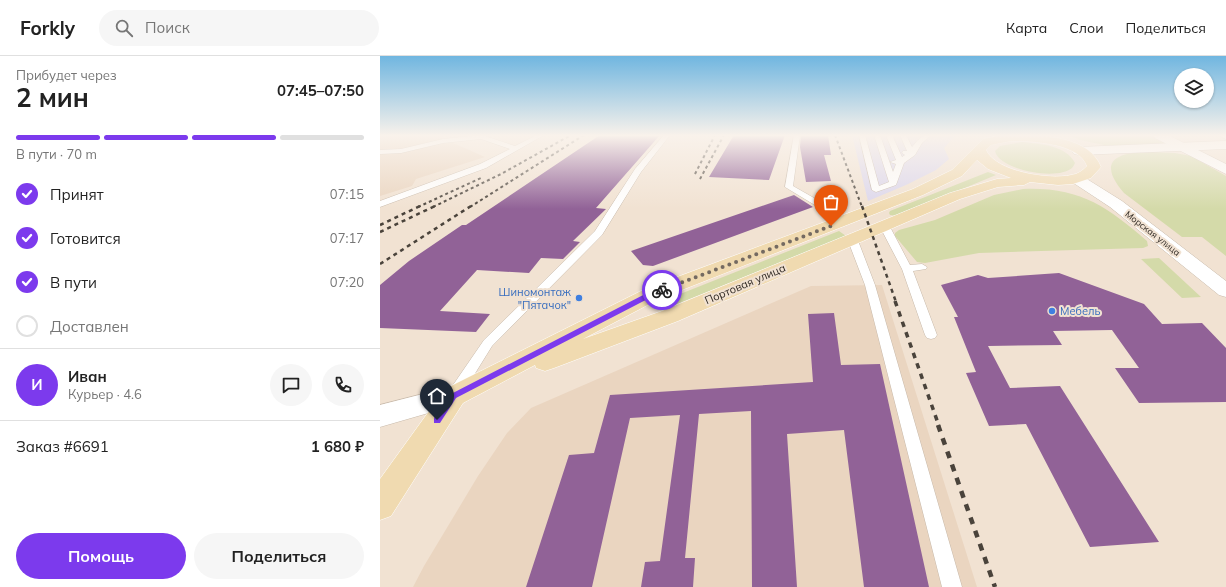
<!DOCTYPE html>
<html lang="ru">
<meta charset="utf-8">
<style>
:root{--surface:#fff;--page:#f6f6f6;--text:#222;--muted:#767676;--line:#e0e0e0;--accent:#7c3aed}
body{margin:0;font-family:Mulish,sans-serif;background:var(--page);color:var(--text);height:100vh;display:flex;flex-direction:column;font-size:15px;white-space:nowrap}
*{box-sizing:border-box;margin:0}
p{font-size:13px;color:var(--muted)}
.icon{flex:none;width:22px;height:22px;fill:none;stroke:currentColor;stroke-width:2;stroke-linecap:round;stroke-linejoin:round}
.map{position:relative;flex:1;overflow:hidden}
.details{display:flex;flex-direction:column;background:var(--surface);width:380px}
.details>*{flex:none}
.controls{position:absolute;left:794px;top:12px;display:grid;gap:8px}
.controls a{display:grid;place-items:center;width:40px;height:40px;border-radius:50%;background:var(--surface);box-shadow:0 1px 3px #0004;font-size:20px}
.pin{position:absolute;display:grid;place-items:center;width:34px;height:34px;color:#fff;margin:-41px -17px;border-radius:50% 50% 50% 0;rotate:-45deg;box-shadow:0 0 4px #0007}
.pin .icon{rotate:45deg}
.courier{position:absolute;display:grid;place-items:center;width:40px;height:40px;margin:-20px;border:3px solid #7c3aed;border-radius:50%;background:#fff;color:#222;box-shadow:0 1px 5px #0007}
.overview em{font-style:normal;font-weight:700}
.overview div{display:flex;flex-direction:column-reverse}
.overview{display:flex;align-items:center;justify-content:space-between;height:68px;padding:0 16px}
h1{font-size:26px;font-weight:700;line-height:30px}
.bar{display:grid;grid-template-columns:repeat(4,1fr);gap:6px 4px;align-content:center;height:48px;padding:0 16px}
.bar i{height:5px;border-radius:3px;background:var(--line)}
.bar .on{background:var(--accent)}
.bar p{grid-column:span 4}
.line{display:flex;align-items:center;gap:10px;padding:0 16px;border-top:1px solid var(--line)}
.line div{flex:1}
.round{display:grid;place-items:center;flex:none;width:42px;height:42px;border-radius:21px;background:var(--page)}
ol{padding:0 16px;list-style:none}
li{display:flex;align-items:center;gap:12px;height:44px}
li p{margin-inline-start:auto}
li .icon{padding:4px;border-radius:50%;background:var(--accent);color:#fff;stroke-width:4}
li:last-child{color:var(--muted)}
li i{width:22px;height:22px;border:2px solid var(--line);border-radius:50%}
.cta{display:flex;gap:8px;margin-top:auto;padding:8px 16px}
.cta a{flex:1;height:46px;border-radius:24px;background:var(--accent);color:#fff;font-size:16px;font-weight:700;line-height:46px;text-align:center}
.cta a+a{background:var(--page);color:var(--text)}
header{display:flex;align-items:center;gap:24px;box-sizing:border-box;height:56px;padding:0 20px;background:var(--surface);border-bottom:1px solid var(--line)}
header strong{font-size:19px}
nav{display:flex;gap:22px;margin-inline-start:auto;font-size:14px}
.search{width:280px;height:36px;background:var(--page);display:flex;align-items:center;gap:10px;box-sizing:border-box;padding:0 14px;border-radius:22px;color:var(--muted);font-size:15px}
main{display:flex;flex:1;min-height:0}
.map>svg:first-child{display:block}
.commercial{fill:#dcd7ed}
.built{fill:#ead5c0}
.green{fill:#d4daa9}
.building{fill:#916297}
.lines{fill:none;stroke-linecap:round;stroke-linejoin:round}
.lane-casing{stroke:#c7b9aa;stroke-width:1}
.street-casing{stroke:#c7b9aa;stroke-width:1}
.secondary-casing{stroke:#c7b9aa;stroke-width:1}
.primary-casing{stroke:#fff;stroke-width:1}
.lane{fill:#fff;fill-rule:evenodd}
.street{fill:#fff;fill-rule:evenodd}
.secondary{fill:#fff;fill-rule:evenodd}
.primary{fill:#f0dab0;fill-rule:evenodd}
.rail-far3{stroke:#4a433b;stroke-width:2;stroke-dasharray:3 3;stroke-linecap:butt}
.rail-far2{stroke:#4a433b;stroke-width:2.5;stroke-dasharray:4 4;stroke-linecap:butt}
.rail-far1{stroke:#4a433b;stroke-width:3.5;stroke-dasharray:5.5 5.5;stroke-linecap:butt}
.rail{stroke:#4a433b;stroke-width:4.5;stroke-dasharray:7 7;stroke-linecap:butt}
.route{fill:#7c3aed}
.done{stroke:#746a61;stroke-width:4;stroke-dasharray:0 7.2}
.shop-dot{fill:#3f7fe0;stroke:#f1e2d2;stroke-width:1.5}
.labels{text-anchor:middle;dominant-baseline:central;stroke-width:4;stroke-linejoin:round;paint-order:stroke}
.far-street-label{font-size:9px;fill:#302a24;stroke:#f1e2d2}
.street-label{font-size:11px;fill:#302a24;stroke:#f1e2d2}
.shop-label{font-size:11px;fill:#366cbe;stroke:#f1e2d2;text-anchor:end}
</style>
<header>
<strong>Forkly</strong>
<div class="search"><svg class="icon" aria-label="search" viewBox="0 0 24 24"><circle cx="10" cy="10" r="6"/><path d="M15 15l6 6"/></svg>Поиск</div>
<nav><a>Карта</a><a>Слои</a><a>Поделиться</a></nav>
</header>
<main>
<section class="details">
<div class="overview"><div><h1>2 мин</h1><p>Прибудет через</p></div><em>07:45–07:50</em></div>
<div class="bar"><i class="on"></i><i class="on"></i><i class="on"></i><i></i><p>В пути · 70 m</p></div>
<ol>
<li><svg class="icon" aria-label="check" viewBox="0 0 24 24"><path d="M5 12l5 5 9-10"/></svg>Принят<p>07:15</p></li>
<li><svg class="icon" aria-label="check" viewBox="0 0 24 24"><path d="M5 12l5 5 9-10"/></svg>Готовится<p>07:17</p></li>
<li><svg class="icon" aria-label="check" viewBox="0 0 24 24"><path d="M5 12l5 5 9-10"/></svg>В пути<p>07:20</p></li>
<li><i></i>Доставлен</li>
</ol>
<div class="line" style="height:72px"><b class="round" style="background:var(--accent);color:#fff">И</b><div><b>Иван</b><p>Курьер · 4.6</p></div><a class="round"><svg class="icon" aria-label="chat" viewBox="0 0 24 24"><path d="M4 5h16v11H9l-5 4z"/></svg></a><a class="round"><svg class="icon" aria-label="phone" viewBox="0 0 24 24"><path d="M5 4h4l2 5-3 2q2 4 5 5l2-3 5 2v4C11 20 4 13 5 4z"/></svg></a></div>
<div class="line" style="height:52px"><div>Заказ #6691</div><b>1 680 ₽</b></div>
<div class="cta"><a>Помощь</a><a>Поделиться</a></div>
</section>
<div class="map">
<svg width="846" height="531" viewBox="0 0 846 531">
<rect width="100%" height="100%" fill="#f1e2d2"/>
<!-- commercial -->
<path class="commercial" d="M472 79H576L564 92 569 103 556 114 526 129 488 145Z"/>
<!-- built -->
<path class="built" d="M0 79H55L105 101 36 123 32 130 0 140Z
M502 229 597 531H33L44 510 98 420 127 377 151 352 431 230Z"/>
<!-- green -->
<path class="green" d="M687 79H773L786 87 729 90 700 84Z
M642 86C660 88 686 89 695 107 694 109 693 111 692 112 677 125 619 114 615 95L620 90Z
M795 97 811 100 846 120V200L822 181H802L744 137C736 128 722 109 739 101 752 94 780 97 795 97Z
M608 116 616 119 517 160 510 159 509 157 510 155Z
M643 133C700 131 726 150 767 185L768 190 763 192 599 197 545 207 537 206 515 180V177L519 174 555 164 614 139Z
M459 175 466 180 292 250 289 251 281 249 285 244Z
M779 202 821 241 802 242 761 203Z"/>
<!-- building -->
<path class="building" d="M220 79H280L216 152 226 153 193 185 200 186 183 203 161 202 149 217 97 214 60 255 110 258 96 276 0 272V229L29 205 82 169H86Z
M354 79H405L389 124 329 121Z
M421 79H448L451 99H444L451 125 426 126 420 91Z
M414 139 433 151 273 210 263 209 251 195Z
M679 217 764 248 782 268 822 267 846 292V346L759 347 735 312H759L732 274 673 275 682 289 608 290 630 332 680 330 779 486 710 491 646 368 609 370 586 317 596 316 574 261H578L561 229 598 219 608 222Z
M454 257 461 309 500 308 549 531H484L464 374 407 378 417 531H372L371 355 319 358 305 502H315L313 531H261L265 506 280 505 300 359 250 362 212 531H146L189 399 214 397 230 339 433 326 428 258Z"/>
<g class="lines">
<defs>
<path id="lane" d="M102 79 135 90 157 79H164L106 112 0 151V145L100 108 130 93 101 83 63 87 21 97 0 98V94L21 93 63 83Z
M284 79H290L261 116 222 179 112 290 81 340 76 341 71 340 69 336 71 332 104 284 215 175 255 113Z
M414 79H420L413 130 469 162 471 164 469 166H463L405 131Z
M479 79H485L499 130 509 126 494 79H500L513 116 516 108 510 106 516 104 506 79H512L522 101 525 99 522 97 523 95H527L520 79H526L532 91 537 85 544 79H551L542 87 535 99 524 107 516 129 496 136 492 134Z
M838 79H846V83Z
M504 166 509 169 530 209 542 208 547 211 546 213 533 215 557 279 555 282 551 283 547 282 545 279 522 213 499 169Z
M472 179 477 182 495 229 582 531H562L485 229 467 182Z"/>
<path id="street" d="M773 79H788L846 108V118L775 82Z"/>
<path id="secondary" d="M846 85V93L699 99 694 98 692 95 694 92 699 91Z
M697 119 702 120 742 145 846 225V241L839 239 730 151 692 126 690 123 692 120Z
M74 330 83 333 87 340 83 347 0 371V349Z"/>
<path id="primary" d="M623 79C653 79 708 77 721 111L711 122 693 128 678 129 650 126 644 129 618 131 580 143 298 265 174 312 165 315 156 312 155 309 83 347 11 460 0 464V423L65 333 265 233 533 133 572 114 603 83ZM631 85C652 85 699 87 707 110 702 115 698 118 691 119 670 124 616 116 606 94L611 89ZM597 104 608 113 631 122 617 123 570 137 282 255 203 283 279 243 543 139 582 120Z"/>
</defs>
<!-- lane casing -->
<use href="#lane" class="lane-casing"/>
<!-- street casing -->
<use href="#street" class="street-casing"/>
<!-- secondary casing -->
<use href="#secondary" class="secondary-casing"/>
<!-- primary casing -->
<use href="#primary" class="primary-casing"/>
<!-- lane -->
<use href="#lane" class="lane"/>
<!-- street -->
<use href="#street" class="street"/>
<!-- secondary -->
<use href="#secondary" class="secondary"/>
<!-- primary -->
<use href="#primary" class="primary"/>
<!-- rail-far3 -->
<path class="rail-far3" d="M455 79 482 151
M315 118 335 79
M320 123 344 79
M38 151 101 122
M53 151 121 118 191 79
M90 151 204 79"/>
<!-- rail-far2 -->
<path class="rail-far2" d="M482 150 516 246
M0 169 40 150
M0 176 55 150
M0 208 91 150"/>
<!-- rail-far1 -->
<path class="rail-far1" d="M515 245 559 370"/>
<!-- rail -->
<path class="rail" d="M558 369 615 531"/>
</g>
<!-- sky -->
<linearGradient id="sky" x2="0" y2="1"><stop stop-color="#70b6e0"/><stop offset="0.52" stop-color="#f9f2eb"/><stop offset="1" stop-color="#f9f2eb" stop-opacity="0"/></linearGradient>
<rect width="846" height="153" fill="url(#sky)"/>
<!-- route -->
<path class="route" d="M280 233 285 234 76 342 60 367H54V362L71 338 269 236Z"/>
<g class="lines">
<!-- done -->
<path class="done" d="M282 234 451 170"/>
</g>
<!-- markers -->
<g class="shop-dot">
<circle cx="199" cy="242" r="4"/>
<circle cx="672" cy="255" r="4"/>
</g>
<g class="labels">
<!-- far-street labels -->
<g class="far-street-label">
<text transform="translate(773 177) rotate(38)">Морская улица</text>
</g>
<!-- street labels -->
<g class="street-label">
<text transform="translate(365 228) rotate(-23)">Портовая улица</text>
</g>
<!-- shop labels -->
<g class="shop-label">
<text x="191" y="236">Шиномонтаж<tspan x="191" dy="13">"Пятачок"</tspan></text>
<text x="680" y="255" text-anchor="start">Мебель</text>
</g>
</g>
</svg>
<div class="controls">
<a><svg class="icon" aria-label="layers" viewBox="0 0 24 24"><path d="M12 4l9 5-9 5-9-5zM3 14l9 5 9-5"/></svg></a>
</div>
<div class="pin" style="left:451px;top:170px;background:#ea580c"><svg class="icon" aria-label="bag" viewBox="0 0 24 24"><path d="M5 8h14l-1 12H6zM9 8a3 3 0 0 1 6 0"/></svg></div>
<div class="pin" style="left:57px;top:364px;background:#1f2937"><svg class="icon" aria-label="home" viewBox="0 0 24 24"><path d="M3 11l9-7 9 7M6 9v11h12V9"/></svg></div>
<div class="courier" style="left:282px;top:234px"><svg class="icon" aria-label="bike" viewBox="0 0 24 24"><circle cx="6" cy="16" r="4"/><circle cx="18" cy="16" r="4"/><path d="M6 16l4-8h5l3 8M10 8l3 8H6M13 5h3"/></svg></div>
</div>
</main>
